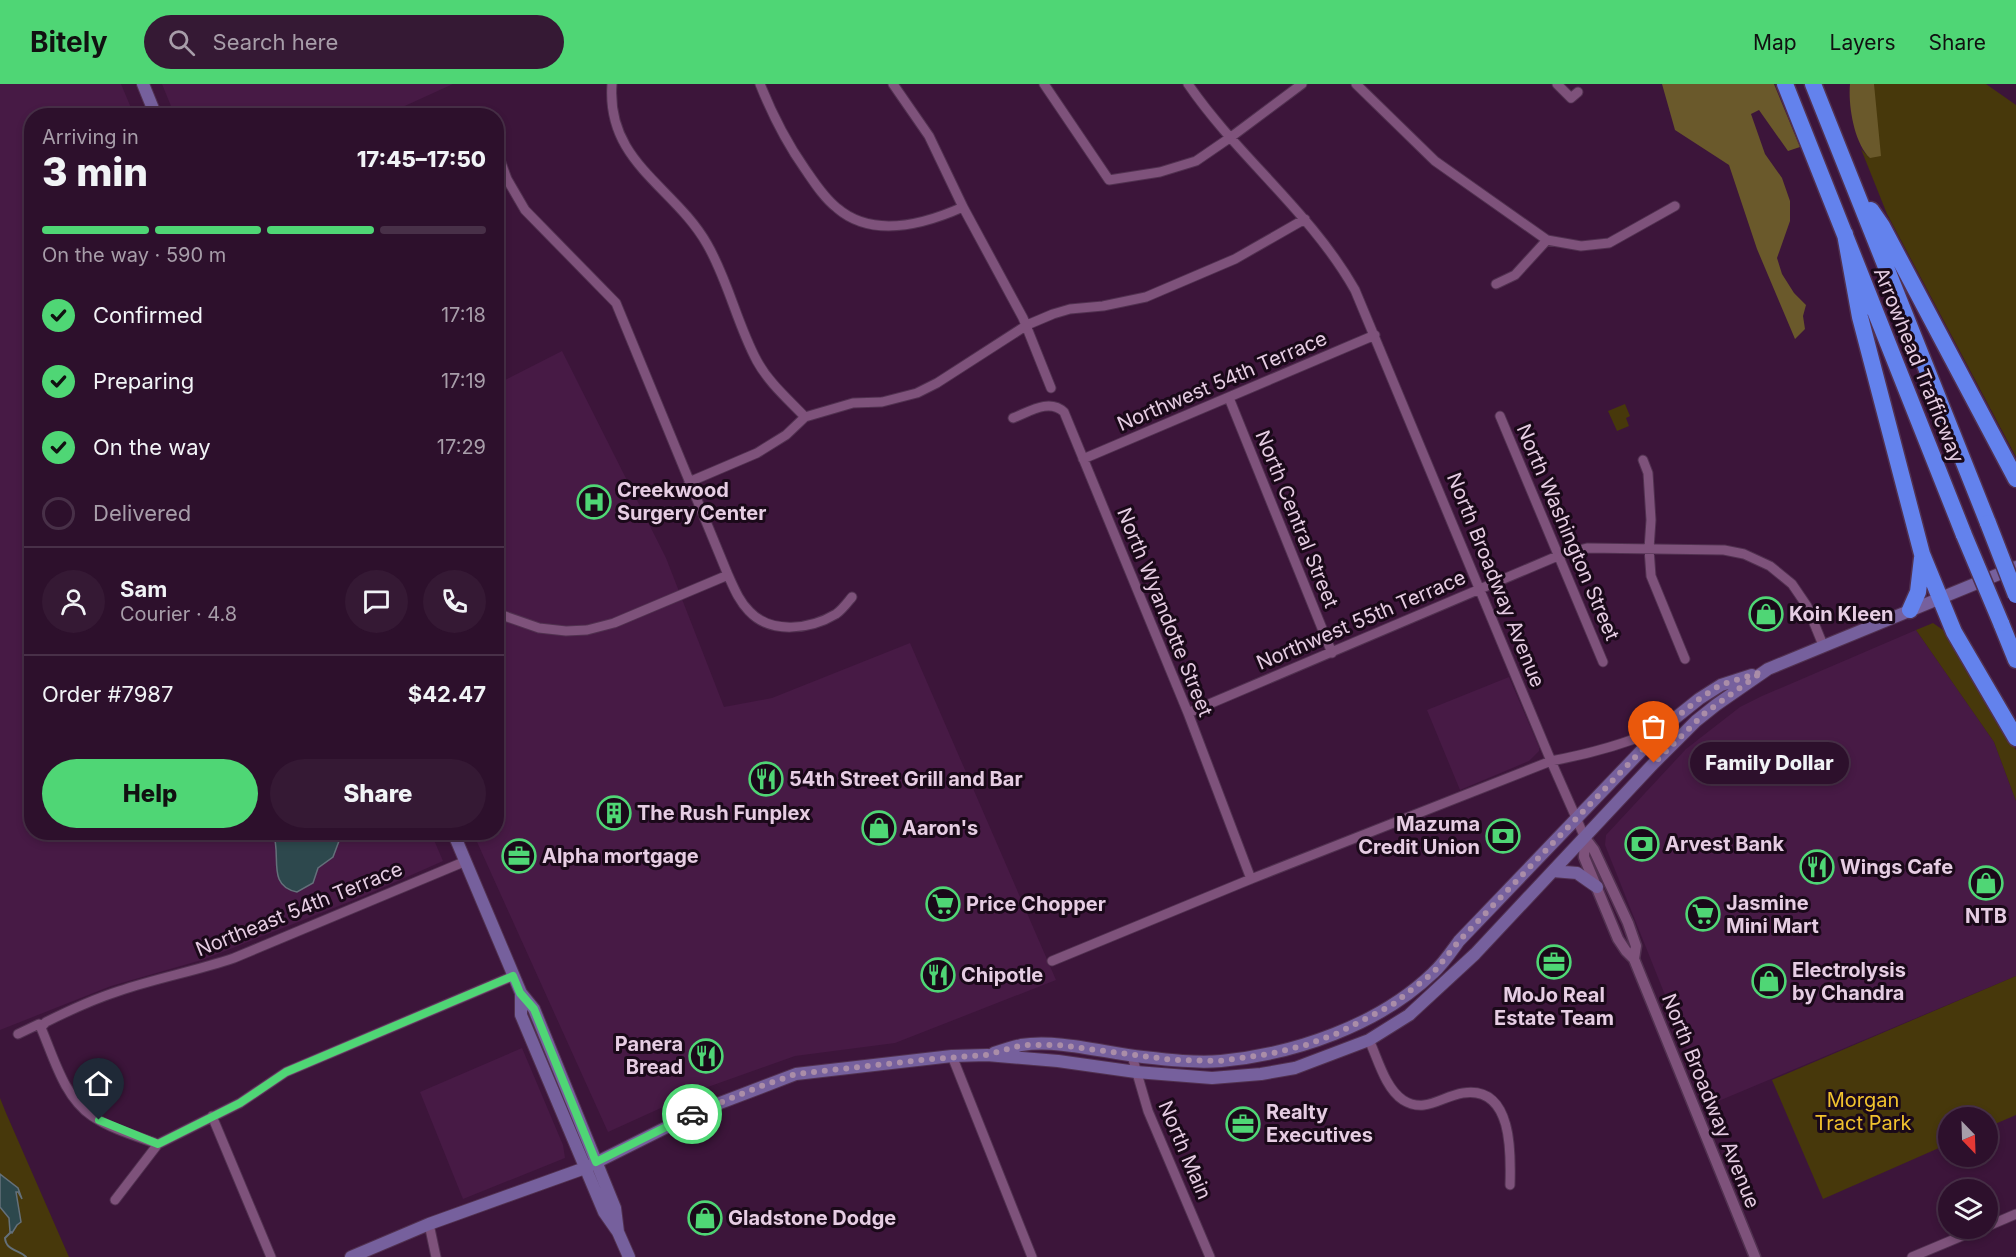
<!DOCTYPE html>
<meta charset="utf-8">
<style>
:root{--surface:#2d102c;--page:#351934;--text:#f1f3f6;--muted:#a79da9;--line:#483048;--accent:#4fd675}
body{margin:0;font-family:Inter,sans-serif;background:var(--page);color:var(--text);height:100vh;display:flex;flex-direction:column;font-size:22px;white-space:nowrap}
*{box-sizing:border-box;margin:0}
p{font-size:20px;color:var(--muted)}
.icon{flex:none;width:33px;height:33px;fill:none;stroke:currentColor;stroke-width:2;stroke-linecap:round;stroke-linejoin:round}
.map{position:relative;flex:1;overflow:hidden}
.panel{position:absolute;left:24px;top:24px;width:480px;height:732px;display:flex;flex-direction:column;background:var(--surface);border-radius:24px;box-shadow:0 3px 9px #0003,0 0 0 2px var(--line)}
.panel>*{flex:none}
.needle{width:39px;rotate:157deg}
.tools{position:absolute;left:1938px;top:1023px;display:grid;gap:12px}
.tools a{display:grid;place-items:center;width:60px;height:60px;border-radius:50%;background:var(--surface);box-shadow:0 3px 9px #0003,0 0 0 2px var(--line);font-size:30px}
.pin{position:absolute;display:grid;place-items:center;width:51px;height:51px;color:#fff;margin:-62px -26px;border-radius:50% 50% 50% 0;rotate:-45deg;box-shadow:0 0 6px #0007}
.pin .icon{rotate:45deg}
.courier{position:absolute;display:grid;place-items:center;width:60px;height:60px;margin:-30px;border:4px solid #4fd675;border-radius:50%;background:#fff;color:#222;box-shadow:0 2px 8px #0007}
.bubble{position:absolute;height:42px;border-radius:21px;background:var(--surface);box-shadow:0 3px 9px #0003,0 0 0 2px var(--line);font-size:20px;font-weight:800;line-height:42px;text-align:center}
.headline em{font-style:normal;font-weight:800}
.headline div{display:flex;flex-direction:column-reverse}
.headline{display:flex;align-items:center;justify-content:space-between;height:102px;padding:0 18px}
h1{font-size:39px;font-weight:800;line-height:45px}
.bar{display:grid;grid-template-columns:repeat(4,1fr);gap:9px 6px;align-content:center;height:72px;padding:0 18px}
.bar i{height:8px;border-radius:4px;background:var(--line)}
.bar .selected{background:var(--accent)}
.bar p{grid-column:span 4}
.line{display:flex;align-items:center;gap:15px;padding:0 18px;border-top:2px solid var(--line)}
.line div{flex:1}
.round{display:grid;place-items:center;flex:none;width:63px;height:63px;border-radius:32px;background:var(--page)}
ol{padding:0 18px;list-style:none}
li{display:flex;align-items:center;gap:18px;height:66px}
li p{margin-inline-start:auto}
li .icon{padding:6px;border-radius:50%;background:var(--accent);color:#111;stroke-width:4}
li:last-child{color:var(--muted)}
li i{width:33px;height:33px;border:3px solid var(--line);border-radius:50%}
.cta{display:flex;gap:12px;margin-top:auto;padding:12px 18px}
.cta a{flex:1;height:69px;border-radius:36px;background:var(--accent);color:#111;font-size:24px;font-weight:800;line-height:69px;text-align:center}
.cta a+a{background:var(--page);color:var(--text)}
header{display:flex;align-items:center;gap:36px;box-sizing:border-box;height:84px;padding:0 30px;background:var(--accent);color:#111}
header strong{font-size:28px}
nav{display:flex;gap:33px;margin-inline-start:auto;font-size:21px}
.search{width:420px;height:54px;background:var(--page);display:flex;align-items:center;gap:15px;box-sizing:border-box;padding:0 21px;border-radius:33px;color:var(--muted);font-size:22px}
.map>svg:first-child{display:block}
.built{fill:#471a45}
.green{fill:#47380b}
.forest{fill:#6a592b}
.water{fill:#2d484d;stroke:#64707a;stroke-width:1.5}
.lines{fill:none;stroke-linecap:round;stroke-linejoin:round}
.stream{stroke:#64707a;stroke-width:2}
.minor-casing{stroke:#513150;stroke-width:11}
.tertiary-casing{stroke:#513150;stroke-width:13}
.secondary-casing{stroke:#513150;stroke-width:14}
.motorway-casing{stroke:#513150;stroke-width:19}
.minor{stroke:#7e527b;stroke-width:9}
.tertiary{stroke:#7e527b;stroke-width:10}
.secondary{stroke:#76609d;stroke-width:12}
.motorway{stroke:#6382ed;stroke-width:16}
.motorway-bridge-casing{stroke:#513150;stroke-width:19;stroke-linecap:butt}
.motorway-bridge{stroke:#6382ed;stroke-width:16}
.done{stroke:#aa8da8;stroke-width:6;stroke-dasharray:0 10.8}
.route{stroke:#4fd675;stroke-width:8}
.labels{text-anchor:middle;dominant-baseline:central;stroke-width:6;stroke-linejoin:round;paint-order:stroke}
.street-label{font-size:20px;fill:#e6cde3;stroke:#1a0919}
.poi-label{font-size:20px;font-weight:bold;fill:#e6cde3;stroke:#1a0919;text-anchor:start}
.park-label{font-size:20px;fill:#f1c22e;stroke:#1a0919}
</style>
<header>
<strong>Bitely</strong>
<div class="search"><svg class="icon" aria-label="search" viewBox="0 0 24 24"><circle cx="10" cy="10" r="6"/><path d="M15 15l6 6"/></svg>Search here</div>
<nav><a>Map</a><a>Layers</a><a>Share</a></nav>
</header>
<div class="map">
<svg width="2016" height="1173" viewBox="0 0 2016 1173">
<rect width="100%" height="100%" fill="#3c153a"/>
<!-- built -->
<path class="built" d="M0 0H121L134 31 32 32V748L431 749 443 777 364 812 205 875 111 902 0 946Z
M162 0H453L385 31H264L259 22 232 31 175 32Z
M562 267 666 474 724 623 772 614 910 559 1056 896 895 959 795 972 705 1004 608 1048 473 749 496 748 497 300Z
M1916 546 1994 658 2016 717V892L1709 1021 1605 761 1606 751 1686 665 1740 623 1762 612Z
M1509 593 1539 663V667L1529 677 1460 706 1427 626Z
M522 964 563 1061 565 1074 463 1115 420 1008Z"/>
<!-- green -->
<path class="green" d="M1874 0H1986L2016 21V373L1887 130 1861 65 1870 74Z
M1625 320 1630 332 1626 334 1629 342 1617 347 1608 327Z
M1933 539 1946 548 2016 666V717L1994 658 1916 546Z
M2016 892V1031L1988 1043V1034H1948V1060L1823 1115 1772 996Z
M0 1014 6 1029 69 1173H0Z"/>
<!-- forest -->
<path class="forest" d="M1662 0H1774L1800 63 1788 67 1759 26 1751 30 1765 70 1782 94 1790 117V137L1777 174 1782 190 1794 209 1806 221 1803 232 1805 245 1795 255 1757 165 1729 81 1675 46Z
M1850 0H1874L1881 72 1870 74C1854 59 1848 21 1850 0Z"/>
<!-- water -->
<path class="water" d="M273 749V748L342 749 333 773 318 784 313 799 297 808C266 802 282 771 273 749Z
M0 1090 18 1104 22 1115 18 1108H16L21 1138 17 1141 12 1149 10 1148 9 1134 0 1123Z"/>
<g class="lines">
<!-- stream -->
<path class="stream" d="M11 1148 5 1154C6 1167 20 1166 26 1173"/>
<defs>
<path id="minor" d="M612 0C606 78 674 102 707 160 728 196 737 240 757 277 769 299 788 315 805 333
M760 0C772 30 786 58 805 85 814 98 824 114 837 124 873 155 925 140 963 123
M893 0 929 52 963 123 1023 234 1051 304
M1044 0 1109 96 1160 88 1196 77 1231 53 1302 0
M1188 0C1238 73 1311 128 1355 206L1551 677 1585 754
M1356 0 1435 77 1547 156 1581 162 1609 159 1675 122
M1557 0 1571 14 1578 8
M496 65 507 95 525 126 616 219 728 491C734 504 739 517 749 527 771 551 811 545 836 530 842 526 847 519 852 513
M1496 200 1515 191 1547 156
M1229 314 1332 569
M1500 332 1603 578
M1013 334C1029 328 1049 314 1064 328L1188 629 1251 795
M1083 375 1375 251
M1643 376 1648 389 1651 436 1649 465 1651 492 1685 575
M689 398 757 369 786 351 805 333 853 319 882 318 917 309 937 299 1027 241 1053 230 1070 225 1103 222 1146 213 1235 175 1305 135
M496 529 539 544 566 547 587 546 614 539 728 491
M1188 629 1560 471 1587 464 1724 466 1744 470 1770 482 1792 500 1807 522 1823 561
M1052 877 1251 795 1551 677C1589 670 1625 660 1660 645
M43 941 46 938C70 926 94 915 119 907 157 894 196 887 234 874L466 777
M43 941 41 944C54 974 64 1013 92 1032 111 1045 136 1052 158 1060
M18 950 39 940 43 941
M1369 956C1378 975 1385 1004 1403 1016 1425 1030 1442 1012 1463 1009 1513 1001 1511 1070 1510 1101
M952 972 1032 1173
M1132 972 1148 1027 1210 1173
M212 1032 271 1173
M115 1116 158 1060 240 1019 286 988 513 892
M429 1140 436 1173
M1988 1142 2016 1130
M1912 1173 1981 1144"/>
<path id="tertiary" d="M1585 754 1584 773 1618 855 1626 867 1634 875 1755 1173
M1585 754 1594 766 1628 839 1636 862 1634 875"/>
<path id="secondary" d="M143 0 156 32
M453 748 521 909 534 925 615 1124 618 1148
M1553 787 1577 789 1597 803
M521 909V931L604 1128 618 1148 629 1173
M994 969C1003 966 1012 963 1021 961 1059 955 1105 969 1143 973 1169 976 1196 979 1221 977 1295 970 1379 941 1433 889 1443 880 1451 868 1459 857L1664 643 1699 615 1721 601 1752 591
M351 1173 429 1140 585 1084 699 1027 796 990 952 972 987 971 1058 977 1136 988 1212 994 1261 990 1295 984 1369 956 1409 931 1475 870 1654 679 1696 637 1716 621 1768 585 2016 483"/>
<path id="motorway" d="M1785 0 1964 451
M1813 0 1988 439
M1871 126 1882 142 2016 395
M1845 150 1860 233 1922 470 1954 548 2016 654
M1910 526 1918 508 1922 474
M2001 539 2016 576"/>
</defs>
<!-- minor casing -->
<use href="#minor" class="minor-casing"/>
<!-- tertiary casing -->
<use href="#tertiary" class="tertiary-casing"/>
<!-- secondary casing -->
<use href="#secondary" class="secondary-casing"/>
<!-- motorway casing -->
<use href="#motorway" class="motorway-casing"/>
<!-- minor -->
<use href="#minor" class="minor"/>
<!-- tertiary -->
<use href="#tertiary" class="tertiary"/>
<!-- secondary -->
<use href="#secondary" class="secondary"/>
<!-- motorway -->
<use href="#motorway" class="motorway"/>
<defs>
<path id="motorway-bridge" d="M1988 439 2016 511
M1964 451 2001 539"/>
</defs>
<!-- motorway-bridge casing -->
<use href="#motorway-bridge" class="motorway-bridge-casing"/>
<!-- motorway-bridge -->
<use href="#motorway-bridge" class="motorway-bridge"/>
</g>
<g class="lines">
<!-- done -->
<path class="done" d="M692 1030 764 1001 796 990 931 975 987 971 1022 961H1059L1173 976 1219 977 1270 970 1306 961 1338 949 1392 921 1433 889 1459 857 1664 643 1699 615 1720 601 1762 588 1705 629 1654 679"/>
<!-- route -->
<path class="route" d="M99 1036 158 1060 240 1019 286 988 513 892 520 909 534 925 596 1078 692 1030"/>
</g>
<!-- icons -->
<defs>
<symbol id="hospital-ring" viewBox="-11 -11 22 22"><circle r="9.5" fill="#1a0919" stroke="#4fd675" stroke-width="1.5"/><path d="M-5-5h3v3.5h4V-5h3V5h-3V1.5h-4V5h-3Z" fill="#4fd675"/></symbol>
<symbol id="shop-ring" viewBox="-11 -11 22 22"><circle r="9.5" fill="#1a0919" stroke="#4fd675" stroke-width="1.5"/><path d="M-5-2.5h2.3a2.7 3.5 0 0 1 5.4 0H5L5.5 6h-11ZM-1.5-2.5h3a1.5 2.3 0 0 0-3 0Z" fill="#4fd675"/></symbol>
<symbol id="restaurant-ring" viewBox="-11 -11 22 22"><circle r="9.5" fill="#1a0919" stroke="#4fd675" stroke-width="1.5"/><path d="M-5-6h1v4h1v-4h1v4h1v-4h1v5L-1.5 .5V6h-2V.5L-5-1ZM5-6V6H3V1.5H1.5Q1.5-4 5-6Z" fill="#4fd675"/></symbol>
<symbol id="building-ring" viewBox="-11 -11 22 22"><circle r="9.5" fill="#1a0919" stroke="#4fd675" stroke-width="1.5"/><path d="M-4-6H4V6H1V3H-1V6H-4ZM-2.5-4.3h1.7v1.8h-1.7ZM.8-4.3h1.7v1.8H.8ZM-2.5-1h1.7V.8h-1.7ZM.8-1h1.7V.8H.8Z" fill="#4fd675"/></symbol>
<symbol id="bank-ring" viewBox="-11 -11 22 22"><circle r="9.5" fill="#1a0919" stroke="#4fd675" stroke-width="1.5"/><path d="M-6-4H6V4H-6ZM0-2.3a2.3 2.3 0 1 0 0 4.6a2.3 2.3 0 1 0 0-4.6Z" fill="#4fd675"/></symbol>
<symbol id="office-ring" viewBox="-11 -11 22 22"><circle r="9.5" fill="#1a0919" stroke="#4fd675" stroke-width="1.5"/><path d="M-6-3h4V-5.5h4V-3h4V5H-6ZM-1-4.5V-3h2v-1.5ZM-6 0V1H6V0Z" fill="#4fd675"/></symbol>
<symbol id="supermarket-ring" viewBox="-11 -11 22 22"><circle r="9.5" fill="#1a0919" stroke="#4fd675" stroke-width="1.5"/><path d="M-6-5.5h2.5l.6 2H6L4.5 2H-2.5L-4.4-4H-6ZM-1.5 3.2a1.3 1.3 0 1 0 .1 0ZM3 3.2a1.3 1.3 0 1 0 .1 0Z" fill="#4fd675"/></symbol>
</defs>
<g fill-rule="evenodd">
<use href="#hospital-ring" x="575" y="399" width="38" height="38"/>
<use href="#shop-ring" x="1747" y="511" width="38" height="38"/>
<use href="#restaurant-ring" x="747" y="676" width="38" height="38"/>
<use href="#building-ring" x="595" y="710" width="38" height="38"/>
<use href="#shop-ring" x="860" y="725" width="38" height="38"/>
<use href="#bank-ring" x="1484" y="733" width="38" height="38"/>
<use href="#bank-ring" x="1623" y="741" width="38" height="38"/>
<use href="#office-ring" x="500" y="753" width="38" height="38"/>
<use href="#restaurant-ring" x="1798" y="764" width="38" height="38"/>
<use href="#shop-ring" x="1967" y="780" width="38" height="38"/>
<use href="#supermarket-ring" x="924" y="801" width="38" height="38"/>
<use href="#supermarket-ring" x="1684" y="811" width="38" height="38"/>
<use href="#office-ring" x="1535" y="859" width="38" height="38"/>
<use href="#restaurant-ring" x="919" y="872" width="38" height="38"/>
<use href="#shop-ring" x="1750" y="878" width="38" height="38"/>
<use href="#restaurant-ring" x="687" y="953" width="38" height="38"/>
<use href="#office-ring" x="1224" y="1021" width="38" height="38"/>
<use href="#shop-ring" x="686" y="1115" width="38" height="38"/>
</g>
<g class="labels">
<!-- street labels -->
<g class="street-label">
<text transform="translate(1919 281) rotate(68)">Arrowhead Trafficway</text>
<text transform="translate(1222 297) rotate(-23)">Northwest 54th Terrace</text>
<text transform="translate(1297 435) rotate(68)">North Central Street</text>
<text transform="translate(1568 448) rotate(67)">North Washington Street</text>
<text transform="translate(1496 496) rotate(68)">North Broadway Avenue</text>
<text transform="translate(1165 528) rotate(68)">North Wyandotte Street</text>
<text transform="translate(1361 536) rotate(-23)">Northwest 55th Terrace</text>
<text transform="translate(299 825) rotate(-22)">Northeast 54th Terrace</text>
<text transform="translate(1711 1017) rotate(68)">North Broadway Avenue</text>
<text transform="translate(1185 1066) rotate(67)">North Main</text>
</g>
<!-- poi labels -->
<g class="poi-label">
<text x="617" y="406">Creekwood<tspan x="617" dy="23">Surgery Center</tspan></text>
<text x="1789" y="530">Koin Kleen</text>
<text x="789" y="695">54th Street Grill and Bar</text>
<text x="637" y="729">The Rush Funplex</text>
<text x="1480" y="740" text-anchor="end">Mazuma<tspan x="1480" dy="23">Credit Union</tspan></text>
<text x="902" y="744">Aaron's</text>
<text x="1665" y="760">Arvest Bank</text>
<text x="542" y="772">Alpha mortgage</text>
<text x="1840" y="783">Wings Cafe</text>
<text x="1726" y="819">Jasmine<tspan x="1726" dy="23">Mini Mart</tspan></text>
<text x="966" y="820">Price Chopper</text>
<text x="1986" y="832" text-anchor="middle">NTB</text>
<text x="1792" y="886">Electrolysis<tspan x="1792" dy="23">by Chandra</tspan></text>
<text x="961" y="891">Chipotle</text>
<text x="1554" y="911" text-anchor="middle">MoJo Real<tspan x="1554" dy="23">Estate Team</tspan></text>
<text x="683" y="960" text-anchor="end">Panera<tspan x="683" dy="23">Bread</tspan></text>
<text x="1266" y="1028">Realty<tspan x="1266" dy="23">Executives</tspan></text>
<text x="728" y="1134">Gladstone Dodge</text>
</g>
<!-- park labels -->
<g class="park-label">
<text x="1863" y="1016">Morgan<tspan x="1863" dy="23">Tract Park</tspan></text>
</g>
</g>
</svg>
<div class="tools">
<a><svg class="needle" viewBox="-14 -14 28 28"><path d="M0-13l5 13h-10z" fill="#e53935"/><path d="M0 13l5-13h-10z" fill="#a79da9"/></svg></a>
<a><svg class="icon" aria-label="layers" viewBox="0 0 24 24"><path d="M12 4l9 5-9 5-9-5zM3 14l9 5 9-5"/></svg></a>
</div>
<div class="pin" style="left:1654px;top:679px;background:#ea580c"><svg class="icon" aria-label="bag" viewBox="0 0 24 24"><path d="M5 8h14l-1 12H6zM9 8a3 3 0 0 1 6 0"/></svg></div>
<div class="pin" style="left:99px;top:1036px;background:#1f2937"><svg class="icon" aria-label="home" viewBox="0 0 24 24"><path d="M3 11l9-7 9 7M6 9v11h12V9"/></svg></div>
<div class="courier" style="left:692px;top:1030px"><svg class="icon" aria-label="car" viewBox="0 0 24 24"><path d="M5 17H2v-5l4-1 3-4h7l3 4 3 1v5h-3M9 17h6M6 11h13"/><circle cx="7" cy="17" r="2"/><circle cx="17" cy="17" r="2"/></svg></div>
<div class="bubble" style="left:1690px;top:658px;width:159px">Family Dollar</div>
<section class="panel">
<div class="headline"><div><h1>3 min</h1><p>Arriving in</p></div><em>17:45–17:50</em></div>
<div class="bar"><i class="selected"></i><i class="selected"></i><i class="selected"></i><i></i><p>On the way · 590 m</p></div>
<ol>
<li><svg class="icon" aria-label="check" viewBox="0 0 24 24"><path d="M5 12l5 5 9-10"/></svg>Confirmed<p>17:18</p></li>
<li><svg class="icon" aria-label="check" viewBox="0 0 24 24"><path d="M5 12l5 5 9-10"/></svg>Preparing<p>17:19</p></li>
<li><svg class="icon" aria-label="check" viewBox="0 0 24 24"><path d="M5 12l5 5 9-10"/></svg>On the way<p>17:29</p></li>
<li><i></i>Delivered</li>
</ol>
<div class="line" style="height:108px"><a class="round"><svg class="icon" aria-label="person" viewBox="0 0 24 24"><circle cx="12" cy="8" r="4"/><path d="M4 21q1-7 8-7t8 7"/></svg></a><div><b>Sam</b><p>Courier · 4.8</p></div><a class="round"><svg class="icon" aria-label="chat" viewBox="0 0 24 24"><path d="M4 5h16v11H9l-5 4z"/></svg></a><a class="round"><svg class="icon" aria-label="phone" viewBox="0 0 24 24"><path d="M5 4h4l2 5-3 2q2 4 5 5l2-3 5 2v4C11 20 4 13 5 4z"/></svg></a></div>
<div class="line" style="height:78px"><div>Order #7987</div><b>$42.47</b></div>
<div class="cta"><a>Help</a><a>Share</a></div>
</section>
</div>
